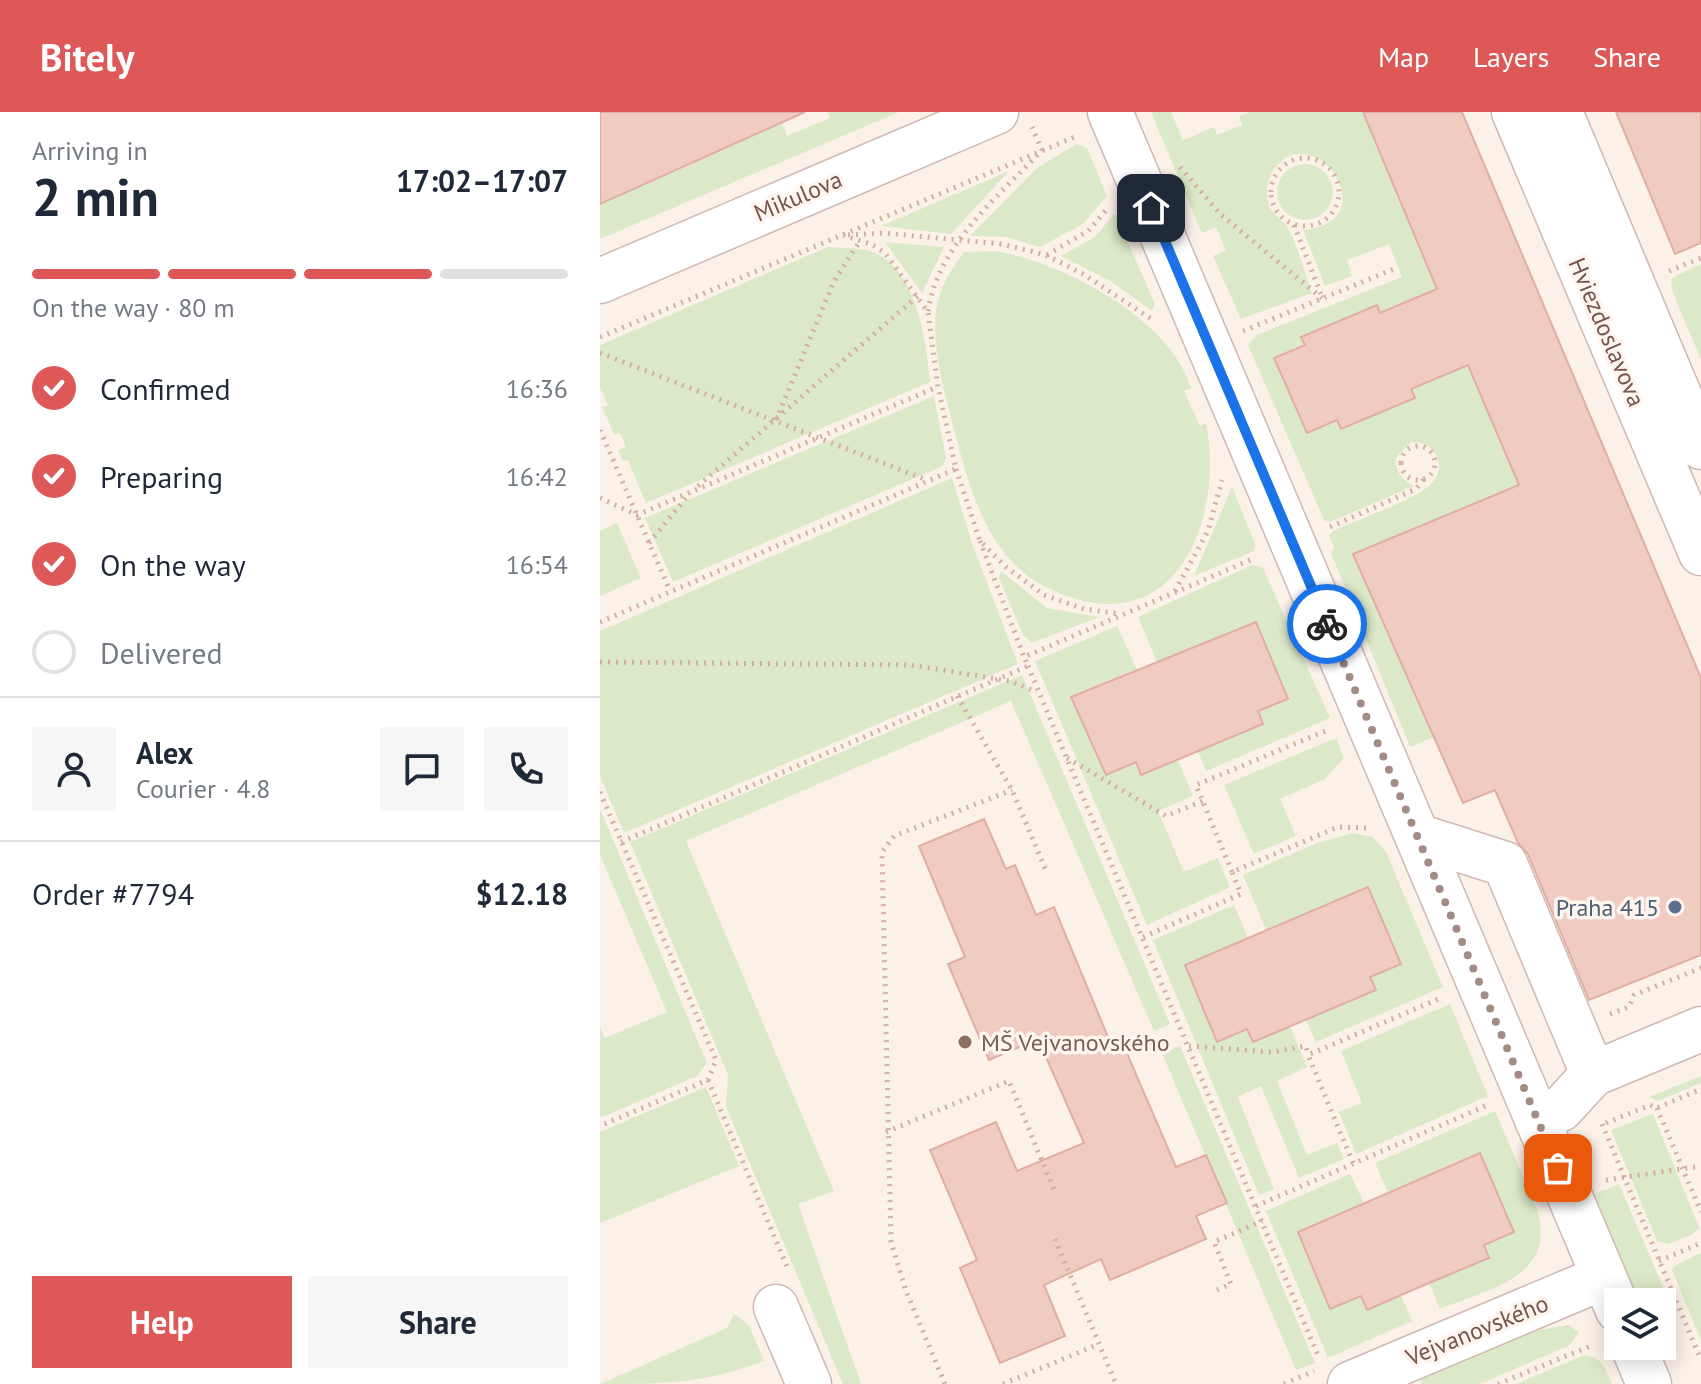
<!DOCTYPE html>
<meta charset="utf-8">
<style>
:root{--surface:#fff;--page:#f6f6f7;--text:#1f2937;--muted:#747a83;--line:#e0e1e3;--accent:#dd5856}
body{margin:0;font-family:"PT Sans",sans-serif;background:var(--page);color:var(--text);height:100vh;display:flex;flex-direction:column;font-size:30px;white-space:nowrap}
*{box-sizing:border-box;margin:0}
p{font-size:26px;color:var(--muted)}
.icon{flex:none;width:44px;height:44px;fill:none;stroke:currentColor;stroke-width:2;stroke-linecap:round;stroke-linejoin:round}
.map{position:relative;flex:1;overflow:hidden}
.side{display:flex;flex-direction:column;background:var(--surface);width:600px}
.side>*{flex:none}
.buttons{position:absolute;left:1004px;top:1176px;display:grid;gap:16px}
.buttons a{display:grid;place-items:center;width:72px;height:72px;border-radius:0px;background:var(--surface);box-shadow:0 4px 20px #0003;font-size:40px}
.pin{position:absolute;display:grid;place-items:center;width:68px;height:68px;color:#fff;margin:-34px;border-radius:16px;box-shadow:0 4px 12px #0006}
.courier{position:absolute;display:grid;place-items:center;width:80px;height:80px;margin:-40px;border:6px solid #1a73e8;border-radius:50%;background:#fff;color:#222;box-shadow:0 2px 10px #0007}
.overview em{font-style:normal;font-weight:600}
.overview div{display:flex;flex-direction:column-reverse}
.overview{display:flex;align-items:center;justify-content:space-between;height:136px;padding:0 32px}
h1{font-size:52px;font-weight:600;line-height:60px}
.bar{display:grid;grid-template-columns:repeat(4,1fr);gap:12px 8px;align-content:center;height:96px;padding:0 32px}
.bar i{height:10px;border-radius:6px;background:var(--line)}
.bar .current{background:var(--accent)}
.bar p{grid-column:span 4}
.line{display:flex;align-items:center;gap:20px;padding:0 32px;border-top:2px solid var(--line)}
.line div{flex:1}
.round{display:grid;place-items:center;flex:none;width:84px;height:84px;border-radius:0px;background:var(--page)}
ol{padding:0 32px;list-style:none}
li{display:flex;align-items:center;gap:24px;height:88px}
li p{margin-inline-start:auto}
li .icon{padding:8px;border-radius:50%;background:var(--accent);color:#fff;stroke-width:4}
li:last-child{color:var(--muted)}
li i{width:44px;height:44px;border:4px solid var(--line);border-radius:50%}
.primary-button{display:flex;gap:16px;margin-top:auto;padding:16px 32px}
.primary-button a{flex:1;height:92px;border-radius:0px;background:var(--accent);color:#fff;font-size:32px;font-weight:600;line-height:92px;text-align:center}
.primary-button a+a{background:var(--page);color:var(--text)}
header{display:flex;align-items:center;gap:48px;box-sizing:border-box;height:112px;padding:0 40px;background:var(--accent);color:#fff}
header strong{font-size:38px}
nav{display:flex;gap:44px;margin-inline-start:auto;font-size:28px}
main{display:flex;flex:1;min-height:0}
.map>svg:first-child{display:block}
.green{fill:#dce9c8}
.building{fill:#efcbc2;stroke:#e1aea4;stroke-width:2}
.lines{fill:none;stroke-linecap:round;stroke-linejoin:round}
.minor-casing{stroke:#cfb9b2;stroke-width:47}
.path{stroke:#d4aea5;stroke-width:5;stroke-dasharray:2 6;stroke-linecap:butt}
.minor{stroke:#fff;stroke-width:44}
.done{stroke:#a48b84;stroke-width:8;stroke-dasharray:0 14.4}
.route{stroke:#1a73e8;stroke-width:10}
.service-dot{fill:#5c6f8a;stroke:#fef5ef;stroke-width:3}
.education-dot{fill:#8d6e63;stroke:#fef5ef;stroke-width:3}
.labels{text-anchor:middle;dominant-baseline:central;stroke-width:7;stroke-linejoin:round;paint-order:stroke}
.street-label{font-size:24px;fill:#75544e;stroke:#fef5ef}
.service-label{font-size:24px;fill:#4e5e75;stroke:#fef5ef;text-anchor:end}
.education-label{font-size:24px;fill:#785e54;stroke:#fef5ef;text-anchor:start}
</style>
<header>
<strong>Bitely</strong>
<nav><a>Map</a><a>Layers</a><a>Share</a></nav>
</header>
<main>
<section class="side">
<div class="overview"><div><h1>2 min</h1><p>Arriving in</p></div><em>17:02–17:07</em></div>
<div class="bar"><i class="current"></i><i class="current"></i><i class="current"></i><i></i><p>On the way · 80 m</p></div>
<ol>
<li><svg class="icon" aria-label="check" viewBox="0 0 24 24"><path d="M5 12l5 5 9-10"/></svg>Confirmed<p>16:36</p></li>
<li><svg class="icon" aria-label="check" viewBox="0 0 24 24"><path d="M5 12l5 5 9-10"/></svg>Preparing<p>16:42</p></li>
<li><svg class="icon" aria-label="check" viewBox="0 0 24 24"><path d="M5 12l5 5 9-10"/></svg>On the way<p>16:54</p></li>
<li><i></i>Delivered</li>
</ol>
<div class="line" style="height:144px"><a class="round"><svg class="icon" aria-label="person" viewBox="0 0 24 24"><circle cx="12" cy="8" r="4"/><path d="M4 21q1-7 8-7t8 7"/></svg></a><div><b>Alex</b><p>Courier · 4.8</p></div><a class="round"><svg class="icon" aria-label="chat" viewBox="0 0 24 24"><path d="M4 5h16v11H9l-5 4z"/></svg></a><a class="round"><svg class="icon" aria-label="phone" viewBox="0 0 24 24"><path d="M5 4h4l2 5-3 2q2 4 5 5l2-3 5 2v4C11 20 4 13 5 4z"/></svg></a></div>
<div class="line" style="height:104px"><div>Order #7794</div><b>$12.18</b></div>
<div class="primary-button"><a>Help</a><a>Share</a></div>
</section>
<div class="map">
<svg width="1101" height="1272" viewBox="0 0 1101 1272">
<rect width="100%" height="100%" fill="#fbf1e9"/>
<!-- green -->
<path class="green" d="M228 0H299L0 127V91L92 52 88 40 182 10 187 24 230 6Z
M551 0H571L583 28 614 15 617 23 642 13 639 4 650 0H763L837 177 780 201 777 194 675 246 707 321 737 308 741 317 766 307 785 288 790 297 814 286 811 277 868 252 919 373 754 442 834 625 810 635 731 441 734 435 729 424 733 419C754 409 817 387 831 372 849 353 834 329 811 330L796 346C796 361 801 366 814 374L730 410 724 408 648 233 657 223 802 165 789 132 747 148 752 164 725 174 703 118C791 110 711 0 673 59 667 69 665 82 669 94 672 102 680 106 685 112 698 130 704 161 712 181L641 207 613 144 626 138 616 115 602 121Z
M477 32 487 36 507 84 483 112 440 135 406 125 370 124 438 55Z
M677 80a28 28 0 1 1 56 0a28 28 0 1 1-56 0Z
M409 59 351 122 281 114Z
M513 103H516L555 192 552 199 509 168 461 144 495 125Z
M285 130 344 135 322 181Z
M228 135C240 136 254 136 266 138 317 150 326 228 330 270L46 391 28 348 23 349 18 338 26 335 20 321 14 322 2 295 8 293 0 276V233Z
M395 139C462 150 571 207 591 276L584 279 600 314 606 311C623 396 585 518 476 487 448 479 425 466 406 443 375 405 362 348 350 302 341 268 328 216 340 182 345 167 355 153 364 140Z
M1101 152V248L1071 176 1072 166Z
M334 284 346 346 343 354 73 470 45 406Z
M352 366 372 431 418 552 24 721 0 664V519Z
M632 375 655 432 654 439 594 464Z
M17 411 41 466 0 484V419Z
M652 453 663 456 730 606 606 659 598 640 663 613 658 599 688 587 656 511 557 550 538 505Z
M401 459 447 496 499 505 432 531 423 523 399 466Z
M517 514 537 558 471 585 506 662 536 650 542 663 578 648 593 684 558 699 584 760 618 746 630 775 547 813 435 549Z
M422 563 570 912 554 919 411 589 86 729 234 1079 198 1092 261 1272H243L126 995 128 963 30 730Z
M736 626 744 646 725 667 680 687 696 724 654 742 624 673Z
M0 697 107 951 97 964 0 1006V915L5 926 67 900 0 743Z
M754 721 773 725 786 740 843 875 716 930 706 908 775 878 770 865 800 852 768 775 666 818 643 763 717 731Z
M634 793 648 826 585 853 617 929 647 917 690 914 707 955 677 969 707 1043 737 1031 744 1047 699 1066 661 974 638 985 674 1077 659 1083 553 828Z
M850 892 888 984 756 1042 739 1000 762 991 741 939Z
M580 934 715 1251 696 1258 562 941Z
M1101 964V971L1058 989 1049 985Z
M106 975 139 1054 0 1111V1020Z
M895 999 937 1097C958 1165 889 1177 840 1197L829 1171 888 1146 883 1133 914 1119 881 1042 788 1081 775 1051Z
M1053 1002 1099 1115 1093 1122 1068 1132 1057 1129 1011 1018Z
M750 1062 764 1091 698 1121 730 1197 761 1184 767 1197 801 1183 812 1209 728 1246 666 1099Z
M1019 1072 1073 1198 1062 1199V1190H1036L990 1084Z
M1101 1141V1228L1072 1158 1074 1154Z
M134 1202 149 1213 164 1249C103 1272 65 1272 0 1272L127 1216Z
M968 1213 979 1220 970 1233 880 1272H822L818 1264 929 1220Z
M982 1244C1001 1242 1006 1257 1012 1272H916Z"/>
<!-- building -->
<path class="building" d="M0 0H205L0 92Z
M763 0H862L1101 566V843L989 888 928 742 918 731 895 678 863 691 753 442 919 373 868 253 811 277 815 286 741 317 737 308 707 321 674 246 705 233 701 225 777 193 780 201 837 177Z
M1016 0H1101V131L1075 142Z
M656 510 688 587 658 599 663 612 541 663 536 650 506 663 471 585Z
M384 707 406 757 415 753 436 803 454 795 513 937 523 932 576 1055 606 1043 627 1091 596 1104 606 1127 510 1168 501 1147 444 1173 465 1224 400 1251 360 1156 377 1148 330 1038 396 1010 417 1059 484 1031 438 927 389 948 348 852 365 845 319 734Z
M768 775 801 852 770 865 776 878 653 930 647 917 617 930 585 853Z
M880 1041 914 1120 884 1133 889 1146 829 1171 767 1198 761 1184 730 1197 698 1120Z"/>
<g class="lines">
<defs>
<path id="minor" d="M510 0 1018 1198
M914 0 1101 441
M960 0 1101 335
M0 169 396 0
M817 724 905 752 993 962
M937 1008 961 997 993 962 1101 917
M176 1195 209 1272
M1033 1234 1049 1272
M750 1272 1004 1165"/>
</defs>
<!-- minor casing -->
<use href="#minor" class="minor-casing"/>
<!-- path -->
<path class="path" d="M671 80a34 34 0 1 1 68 0a34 34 0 1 1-68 0Z
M580 55 620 102 722 186
M694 113 722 185
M248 123 283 121 402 132 446 143 483 162 553 208
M447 143 488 119 508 96
M1069 159 1101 146
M328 199C338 133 398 85 442 38L432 15
M643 219 794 157
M0 225 477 24
M0 241 327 368
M176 308 234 169 260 129
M0 318 70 479
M801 351a17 17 0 1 1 34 0a17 17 0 1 1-34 0Z
M356 357 380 429 406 455 444 483 484 497 520 502
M98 374 318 184
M0 386 37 403 337 275
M730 415 816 377 824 367
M380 429 424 545 655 446
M49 431 90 381
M575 479 608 419 622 368
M0 510 356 357 338 275 328 200 285 141 273 133 243 123
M0 550 311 553 410 569 437 580
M428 554 719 1246
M357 584 412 678 447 761
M467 646 566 704 603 689
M0 680 116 948 108 968 0 1014
M21 730 428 554 424 545
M632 760 596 673 730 617
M543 825 641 782 632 760 738 715 770 716
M1010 902 1029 895 1034 883 1101 856
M589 934 672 940 706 934 708 943
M108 968 188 1157
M1057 996 1101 1100
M1006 1011 1050 993 1057 996 1101 977
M1002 1012 1101 1248
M286 1020 409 969 454 1078
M753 1051 708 943 843 885
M1006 1068 1101 1054
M656 1094 890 992
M455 1127 516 1272
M1059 1149 1101 1131
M617 1178 631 1172 614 1130 662 1109
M345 1272 306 1179 291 1130 282 740 294 724 412 678
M403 1272 499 1232
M684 1272 714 1259
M898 1272 993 1233"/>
<!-- minor -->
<use href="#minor" class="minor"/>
</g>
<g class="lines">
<!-- done -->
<path class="done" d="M727 512 958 1056"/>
<!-- route -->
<path class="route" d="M551 96 727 512"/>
</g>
<!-- markers -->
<circle class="service-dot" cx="1075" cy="795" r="8"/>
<circle class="education-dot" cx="365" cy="930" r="8"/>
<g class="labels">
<!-- street labels -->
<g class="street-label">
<text transform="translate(198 84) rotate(-23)">Mikulova</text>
<text transform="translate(1007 220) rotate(67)">Hviezdoslavova</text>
<text transform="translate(877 1218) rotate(-22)">Vejvanovského</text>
</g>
<!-- service labels -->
<g class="service-label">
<text x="1059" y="795">Praha 415</text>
</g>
<!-- education labels -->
<g class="education-label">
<text x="381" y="930">MŠ Vejvanovského</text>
</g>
</g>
</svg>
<div class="buttons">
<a><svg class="icon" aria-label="layers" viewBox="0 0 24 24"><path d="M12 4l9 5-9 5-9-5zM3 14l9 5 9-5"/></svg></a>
</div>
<div class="pin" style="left:958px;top:1056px;background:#ea580c"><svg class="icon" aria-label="bag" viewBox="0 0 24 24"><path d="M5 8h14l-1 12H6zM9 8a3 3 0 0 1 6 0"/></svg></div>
<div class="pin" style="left:551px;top:96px;background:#1f2937"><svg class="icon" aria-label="home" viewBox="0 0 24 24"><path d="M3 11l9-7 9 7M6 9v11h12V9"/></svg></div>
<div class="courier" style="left:727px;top:512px"><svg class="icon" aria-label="bike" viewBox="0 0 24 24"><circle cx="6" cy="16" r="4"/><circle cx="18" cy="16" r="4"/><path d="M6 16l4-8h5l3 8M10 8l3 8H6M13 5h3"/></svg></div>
</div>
</main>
